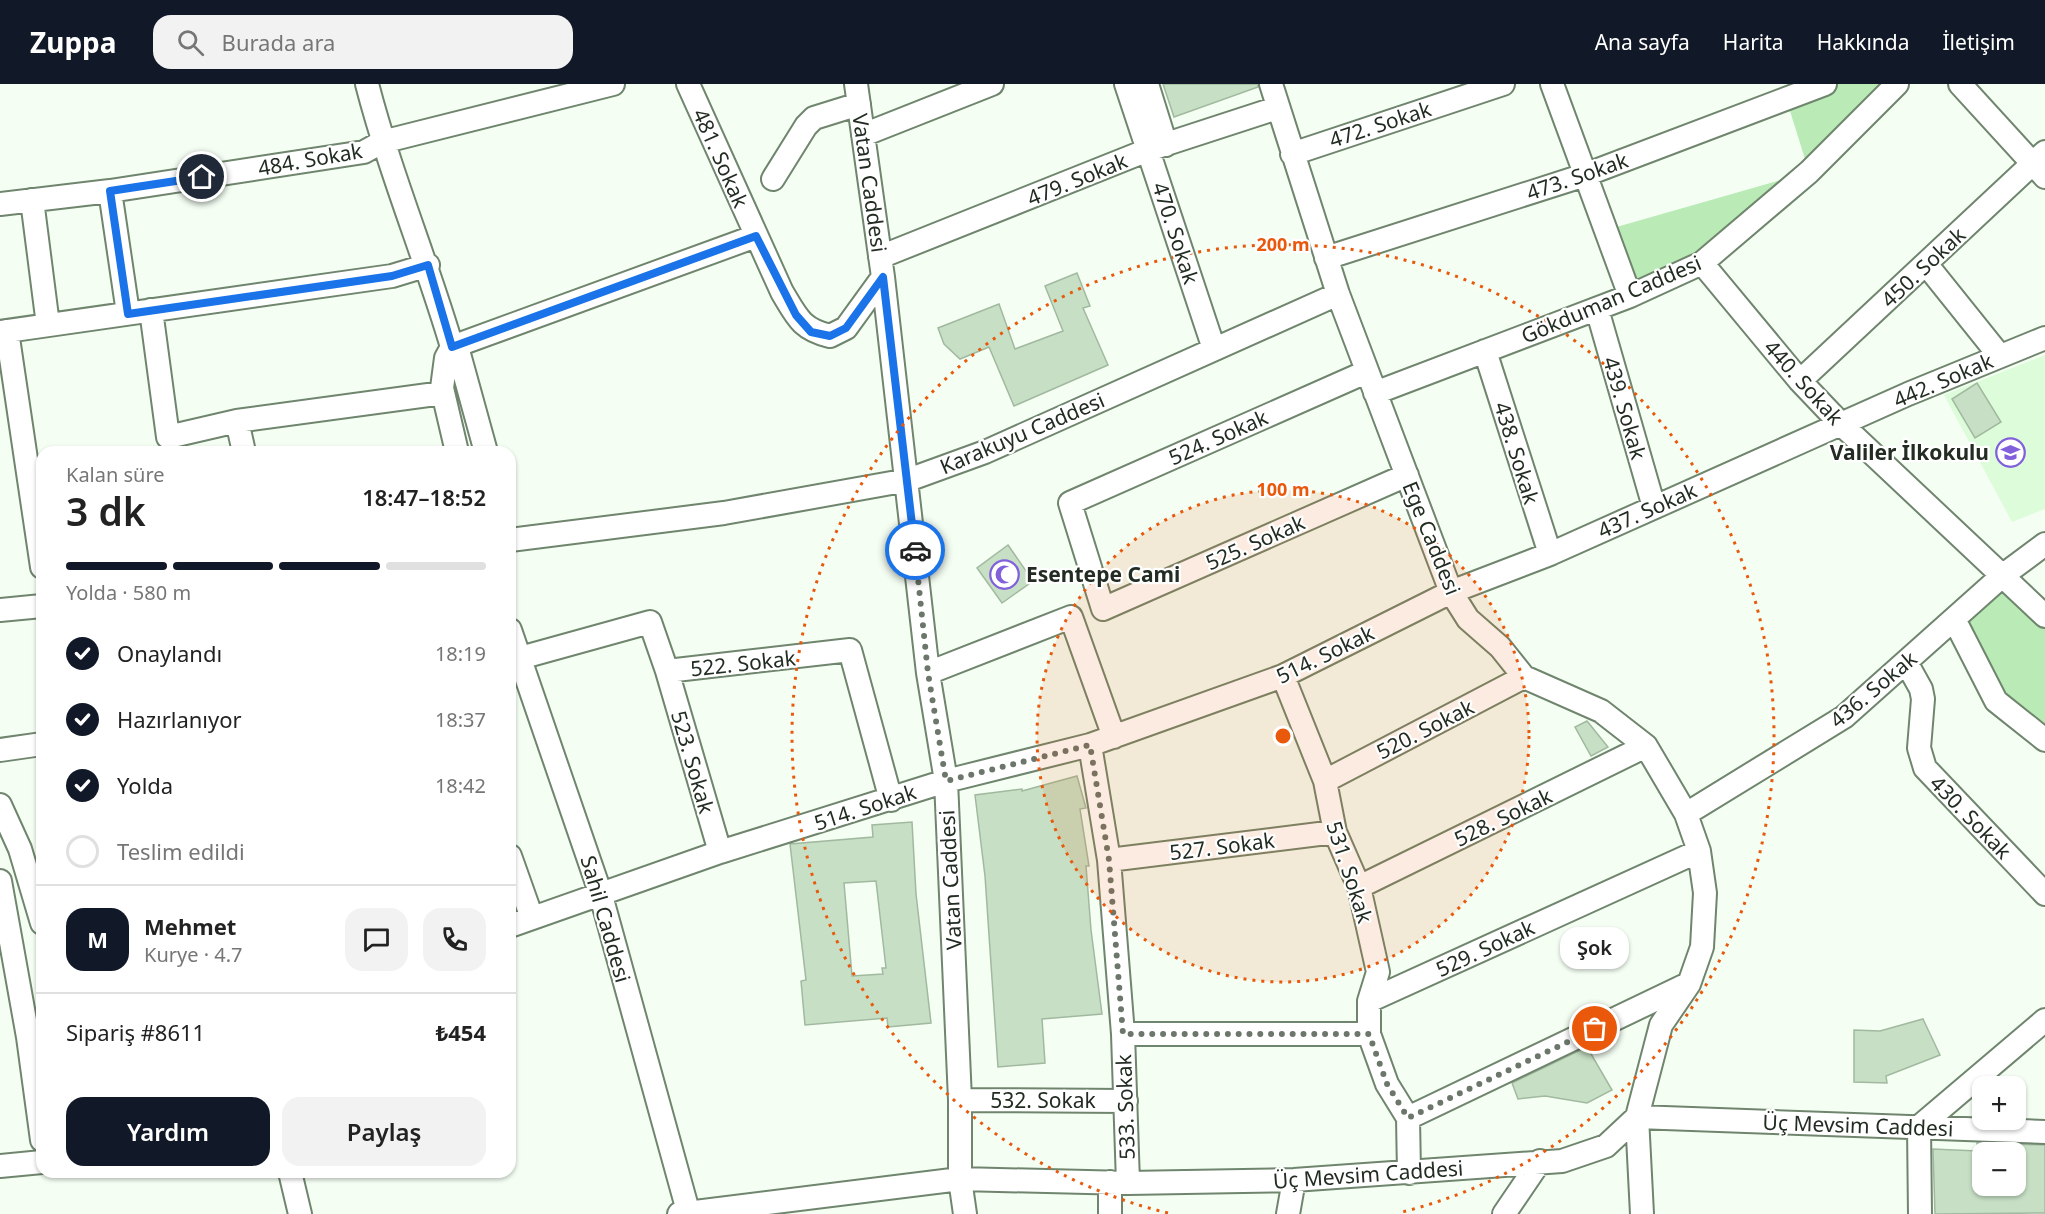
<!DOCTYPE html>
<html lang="tr">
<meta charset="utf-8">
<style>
:root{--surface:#fff;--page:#f2f2f2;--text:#222;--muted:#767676;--line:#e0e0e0;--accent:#111827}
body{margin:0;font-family:"Noto Sans",sans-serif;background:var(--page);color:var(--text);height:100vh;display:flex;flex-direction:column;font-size:22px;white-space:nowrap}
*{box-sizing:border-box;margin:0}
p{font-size:20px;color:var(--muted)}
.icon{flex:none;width:33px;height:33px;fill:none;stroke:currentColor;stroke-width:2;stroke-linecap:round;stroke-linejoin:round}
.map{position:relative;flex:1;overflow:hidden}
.side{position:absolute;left:36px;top:362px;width:480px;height:732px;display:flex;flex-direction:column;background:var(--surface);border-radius:18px;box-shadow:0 2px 4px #0004}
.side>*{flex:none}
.tools{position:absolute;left:1972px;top:992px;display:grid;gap:12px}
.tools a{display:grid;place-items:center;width:54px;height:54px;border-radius:12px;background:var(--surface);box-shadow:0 2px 4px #0004;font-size:30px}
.pin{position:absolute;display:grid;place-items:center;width:51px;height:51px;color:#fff;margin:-26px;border:3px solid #fff;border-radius:50%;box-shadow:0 2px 6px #0007}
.courier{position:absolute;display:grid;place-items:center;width:60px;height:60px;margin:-30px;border:4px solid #1a73e8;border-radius:50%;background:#fff;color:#222;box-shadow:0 2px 8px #0007}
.bubble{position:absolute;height:42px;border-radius:18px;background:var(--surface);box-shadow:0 2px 4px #0004;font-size:20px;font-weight:600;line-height:42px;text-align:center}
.head em{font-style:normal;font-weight:600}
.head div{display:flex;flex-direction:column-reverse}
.head{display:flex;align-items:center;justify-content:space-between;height:102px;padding:0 30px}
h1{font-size:39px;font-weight:600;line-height:45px}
.bar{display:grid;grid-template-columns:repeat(4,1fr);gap:9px 6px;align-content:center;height:72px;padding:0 30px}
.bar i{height:8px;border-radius:4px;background:var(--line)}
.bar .selected{background:var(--accent)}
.bar p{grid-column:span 4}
.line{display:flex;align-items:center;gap:15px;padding:0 30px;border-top:2px solid var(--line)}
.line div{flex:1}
.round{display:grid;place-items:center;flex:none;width:63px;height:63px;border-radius:18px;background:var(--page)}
ol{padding:0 30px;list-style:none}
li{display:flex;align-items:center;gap:18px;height:66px}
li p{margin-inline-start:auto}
li .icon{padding:6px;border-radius:50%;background:var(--accent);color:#fff;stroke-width:4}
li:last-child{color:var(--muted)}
li i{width:33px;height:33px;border:3px solid var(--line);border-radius:50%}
.action{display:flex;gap:12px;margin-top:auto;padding:12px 30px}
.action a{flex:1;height:69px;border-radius:18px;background:var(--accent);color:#fff;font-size:24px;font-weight:600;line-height:69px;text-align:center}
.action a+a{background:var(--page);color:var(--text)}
header{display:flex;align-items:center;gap:36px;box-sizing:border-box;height:84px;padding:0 30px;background:var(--accent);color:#fff}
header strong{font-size:28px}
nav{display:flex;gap:33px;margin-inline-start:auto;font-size:21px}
.search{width:420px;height:54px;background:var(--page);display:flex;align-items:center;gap:15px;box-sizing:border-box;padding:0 21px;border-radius:18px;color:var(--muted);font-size:22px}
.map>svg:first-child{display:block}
.built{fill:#ddfcda}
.green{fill:#baebb6}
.building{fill:#c7e0c5;stroke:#a1b99f;stroke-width:1.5;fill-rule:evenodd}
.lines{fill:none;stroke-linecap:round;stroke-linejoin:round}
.minor-casing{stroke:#6f856d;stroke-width:26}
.minor{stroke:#fff;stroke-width:22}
.done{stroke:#6c766b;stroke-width:6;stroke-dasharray:0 10.8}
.route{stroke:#1a73e8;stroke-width:8}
.ring{fill:none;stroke:#e8590c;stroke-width:3;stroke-dasharray:3 6}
.labels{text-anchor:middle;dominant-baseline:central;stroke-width:4.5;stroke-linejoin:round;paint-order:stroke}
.street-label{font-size:21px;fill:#222c22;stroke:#fff}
.poi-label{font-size:21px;font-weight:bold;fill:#222c22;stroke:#fff;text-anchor:end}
.centre{fill:#e8590c;stroke:#fff;stroke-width:3}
.ring-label{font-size:18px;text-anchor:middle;font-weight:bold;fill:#e8590c;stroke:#fff;stroke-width:4.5;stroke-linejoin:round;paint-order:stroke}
</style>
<header>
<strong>Zuppa</strong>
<div class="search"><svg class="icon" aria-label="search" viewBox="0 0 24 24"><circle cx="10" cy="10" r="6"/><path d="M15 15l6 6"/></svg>Burada ara</div>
<nav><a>Ana sayfa</a><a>Harita</a><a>Hakkında</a><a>İletişim</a></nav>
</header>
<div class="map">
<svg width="2045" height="1130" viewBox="0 0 2045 1130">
<rect width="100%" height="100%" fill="#f4fef3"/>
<!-- built -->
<path class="built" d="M2045 271V425L2012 438 1944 311Z"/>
<!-- green -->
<path class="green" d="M1825 0H1897L1809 88 1705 183 1630 212 1606 146 1809 88 1786 14Z
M2002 492 2045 532V656L1996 617 1954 535Z"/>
<!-- building -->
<path class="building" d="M1163 0H1258V3L1174 33Z
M1077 189 1090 222 1083 224 1108 281 1014 322 989 263 960 275 944 260 938 244 999 220 1015 265 1063 247 1045 202Z
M1977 299 2001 338 1975 354 1952 315Z
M1008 461 1033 497 1002 519 977 484Z
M1587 637 1608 663 1591 672 1575 643Z
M1077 692 1086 724 1080 725 1089 782H1086L1091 846 1102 930 1042 935 1045 979 998 983 985 792 975 711 1022 705V707Z
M912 738 916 810 931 939 888 943 887 934 805 941 801 897 806 896 790 760 873 753 872 741ZM876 797 886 884H882L883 890 852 892 844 799Z
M1923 935 1940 971 1886 992 1887 999 1854 998V946L1880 947Z
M1587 963 1612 1006 1587 1019 1545 1012 1518 1015 1512 999Z
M1977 1059 2045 1061V1129L1935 1130 1933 1065 1977 1067ZM1983 1068H2016V1101H1983Z"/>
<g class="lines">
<defs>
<path id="minor" d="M367 0C390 89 426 175 452 263L446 274 442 304 457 368
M688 0 782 208C797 233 801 245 830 252L846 244 883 193
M856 0 883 193 928 589 946 697 960 1016V1095L965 1130
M1126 0 1214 265
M1147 0 1166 61
M1271 0 1338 210 1451 508 1468 535 1500 563 1524 593 1601 627 1646 662 1686 730 1699 767 1705 809 1702 863 1689 900 1661 941 1637 1033 1642 1130
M1552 0 1630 212
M1960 0 2045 93
M863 51 992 0
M1292 70 1503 0
M773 95 806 42 814 34 859 20
M110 107 128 229
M32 116 48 241
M0 120 110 107 364 68 382 58 613 0
M880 173 1148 66 1277 24
M1326 174 1585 91 1825 0
M1702 179 1800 297 1841 340 2045 532
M1926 180 1999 271
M1597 225 1654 423
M151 226 168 353 237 337
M7 247 42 483
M0 248 392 192 428 181
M452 263 756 152
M452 265 459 270 486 368
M1485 267 1550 470
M1366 288 1070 419 1103 525 1407 391
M1800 297 2045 68
M1375 309 1630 212 1702 179 1809 88 1897 0
M244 368 237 337 443 309
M510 456 724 429 908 396 985 368 1338 210
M0 526 42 522
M1954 535 1996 617 2045 656
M510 546 600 808 688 1127
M520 574 650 538 667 587 850 566 891 716
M1906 578 1921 605 1923 615 1919 664 1925 684 2045 810
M667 587 720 768
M928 589 1071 533 1114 653
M1283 592 1325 697 1335 748 1359 803 1378 888 1369 917V950L1387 1000 1408 1034 1409 1089
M1090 661 1109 776 1123 950 1128 1099
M0 666 42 660
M1325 697 1524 593
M0 721 20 765 42 839
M1686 730 1844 633 2002 492 2045 460
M510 772 532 834
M1109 776 1335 748
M0 797 28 953 42 1056
M1359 803 1646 662
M510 842 720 768 946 697 1090 661 1283 592 1451 508 1550 470 1908 310 2045 254
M1369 917 1699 767
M1123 950H1369
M960 1016 1126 1017
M1408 1034 1688 900
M0 1082 42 1078
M290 1088 300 1130
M679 1130 960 1095 1128 1099 1294 1096 1562 1077 1606 1062 1637 1033 2045 1048
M1110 1130V1098
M1288 1130 1294 1096
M1504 1130 1540 1077
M1920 1130 1919 1043 2045 936"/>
</defs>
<!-- minor casing -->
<use href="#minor" class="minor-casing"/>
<!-- minor -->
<use href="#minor" class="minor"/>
</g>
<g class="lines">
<!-- done -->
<path class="done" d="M915 466 928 589 946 697 1090 661 1109 776 1123 950H1369L1387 1000 1408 1034 1595 945"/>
<!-- route -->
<path class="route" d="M202 93 110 107 128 230 392 192 428 181 452 263 756 152 796 231 811 248 830 252 846 244 883 193 915 466"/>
</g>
<!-- distance rings -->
<circle cx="1283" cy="652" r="246" fill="#e8590c" fill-opacity=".12"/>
<g class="ring">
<circle cx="1283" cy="652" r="246"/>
<path d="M1168 1129A491 491 0 1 1 1398 1129"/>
</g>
<!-- icons -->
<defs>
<symbol id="school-ring" viewBox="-11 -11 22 22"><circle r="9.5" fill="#fff" stroke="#8260db" stroke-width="1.5"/><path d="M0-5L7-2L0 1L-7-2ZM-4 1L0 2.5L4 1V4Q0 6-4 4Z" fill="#8260db"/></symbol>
<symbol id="mosque-ring" viewBox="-11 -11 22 22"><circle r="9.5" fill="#fff" stroke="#8260db" stroke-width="1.5"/><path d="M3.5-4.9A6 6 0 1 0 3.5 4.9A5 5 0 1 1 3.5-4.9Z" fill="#8260db"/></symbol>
</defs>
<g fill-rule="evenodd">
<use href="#school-ring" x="1994" y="352" width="33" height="33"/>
<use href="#mosque-ring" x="988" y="474" width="33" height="33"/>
</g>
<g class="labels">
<!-- street labels -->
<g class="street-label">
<text transform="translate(1380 40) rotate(-18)">472. Sokak</text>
<text transform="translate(721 74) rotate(66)">481. Sokak</text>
<text transform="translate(310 75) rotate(-10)">484. Sokak</text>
<text transform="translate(1577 92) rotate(-19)">473. Sokak</text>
<text transform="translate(1077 95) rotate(-22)">479. Sokak</text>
<text transform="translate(870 99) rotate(82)">Vatan Caddesi</text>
<text transform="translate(1176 149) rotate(72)">470. Sokak</text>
<text transform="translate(1923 183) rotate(-43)">450. Sokak</text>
<text transform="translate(1611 215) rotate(-23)">Gökduman Caddesi</text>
<text transform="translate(1943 296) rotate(-23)">442. Sokak</text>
<text transform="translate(1804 298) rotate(48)">440. Sokak</text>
<text transform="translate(1625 324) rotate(74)">439. Sokak</text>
<text transform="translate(1022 349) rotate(-23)">Karakuyu Caddesi</text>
<text transform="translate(1218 353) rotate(-24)">524. Sokak</text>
<text transform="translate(1517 369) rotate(73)">438. Sokak</text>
<text transform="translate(1647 426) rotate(-24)">437. Sokak</text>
<text transform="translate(1432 454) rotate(68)">Ege Caddesi</text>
<text transform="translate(1255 458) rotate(-24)">525. Sokak</text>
<text transform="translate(1325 570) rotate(-26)">514. Sokak</text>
<text transform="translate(743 579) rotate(-6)">522. Sokak</text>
<text transform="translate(1873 605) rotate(-40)">436. Sokak</text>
<text transform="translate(1425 645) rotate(-27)">520. Sokak</text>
<text transform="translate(693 678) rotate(74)">523. Sokak</text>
<text transform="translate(865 723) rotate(-18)">514. Sokak</text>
<text transform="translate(1503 733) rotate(-26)">528. Sokak</text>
<text transform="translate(1971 733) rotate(46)">430. Sokak</text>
<text transform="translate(1222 762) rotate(-7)">527. Sokak</text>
<text transform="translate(1350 788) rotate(72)">531. Sokak</text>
<text transform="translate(950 796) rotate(-93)">Vatan Caddesi</text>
<text transform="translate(606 835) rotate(74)">Sahil Caddesi</text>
<text transform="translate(1485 864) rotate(-25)">529. Sokak</text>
<text x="1043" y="1016">532. Sokak</text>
<text transform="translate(1125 1023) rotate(-92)">533. Sokak</text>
<text transform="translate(1858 1041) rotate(2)">Üç Mevsim Caddesi</text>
<text transform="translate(1368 1090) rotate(-4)">Üç Mevsim Caddesi</text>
</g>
<!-- poi labels -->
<g class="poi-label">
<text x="1989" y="368">Valiler İlkokulu</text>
<text x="1026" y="490" text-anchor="start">Esentepe Cami</text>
</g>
</g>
<circle cx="1283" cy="652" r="9" class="centre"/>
<g class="ring-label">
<text x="1283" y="167">200 m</text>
<text x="1283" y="412">100 m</text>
</g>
</svg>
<div class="tools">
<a>+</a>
<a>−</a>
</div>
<div class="pin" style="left:1595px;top:945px;background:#ea580c"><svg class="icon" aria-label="bag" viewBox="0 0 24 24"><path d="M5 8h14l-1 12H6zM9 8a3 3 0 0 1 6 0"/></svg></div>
<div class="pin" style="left:202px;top:93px;background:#1f2937"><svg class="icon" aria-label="home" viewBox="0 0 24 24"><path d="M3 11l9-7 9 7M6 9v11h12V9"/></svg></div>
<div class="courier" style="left:915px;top:466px"><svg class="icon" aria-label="car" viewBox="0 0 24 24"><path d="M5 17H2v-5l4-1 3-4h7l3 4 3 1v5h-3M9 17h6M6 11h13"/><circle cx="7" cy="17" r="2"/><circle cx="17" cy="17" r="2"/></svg></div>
<div class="bubble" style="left:1560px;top:843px;width:69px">Şok</div>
<section class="side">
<div class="head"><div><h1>3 dk</h1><p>Kalan süre</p></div><em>18:47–18:52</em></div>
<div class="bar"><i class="selected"></i><i class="selected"></i><i class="selected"></i><i></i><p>Yolda · 580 m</p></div>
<ol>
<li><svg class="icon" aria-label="check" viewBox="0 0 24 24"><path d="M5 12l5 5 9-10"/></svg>Onaylandı<p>18:19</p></li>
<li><svg class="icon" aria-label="check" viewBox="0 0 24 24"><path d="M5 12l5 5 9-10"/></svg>Hazırlanıyor<p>18:37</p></li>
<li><svg class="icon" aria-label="check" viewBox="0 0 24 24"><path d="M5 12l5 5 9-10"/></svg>Yolda<p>18:42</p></li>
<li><i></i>Teslim edildi</li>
</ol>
<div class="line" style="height:108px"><b class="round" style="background:var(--accent);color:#fff">M</b><div><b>Mehmet</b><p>Kurye · 4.7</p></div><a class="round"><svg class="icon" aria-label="chat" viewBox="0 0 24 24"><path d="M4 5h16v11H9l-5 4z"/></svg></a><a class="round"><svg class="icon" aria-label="phone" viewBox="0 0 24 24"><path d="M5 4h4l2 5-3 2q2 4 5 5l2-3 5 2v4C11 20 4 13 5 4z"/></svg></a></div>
<div class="line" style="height:78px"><div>Sipariş #8611</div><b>₺454</b></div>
<div class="action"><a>Yardım</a><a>Paylaş</a></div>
</section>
</div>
